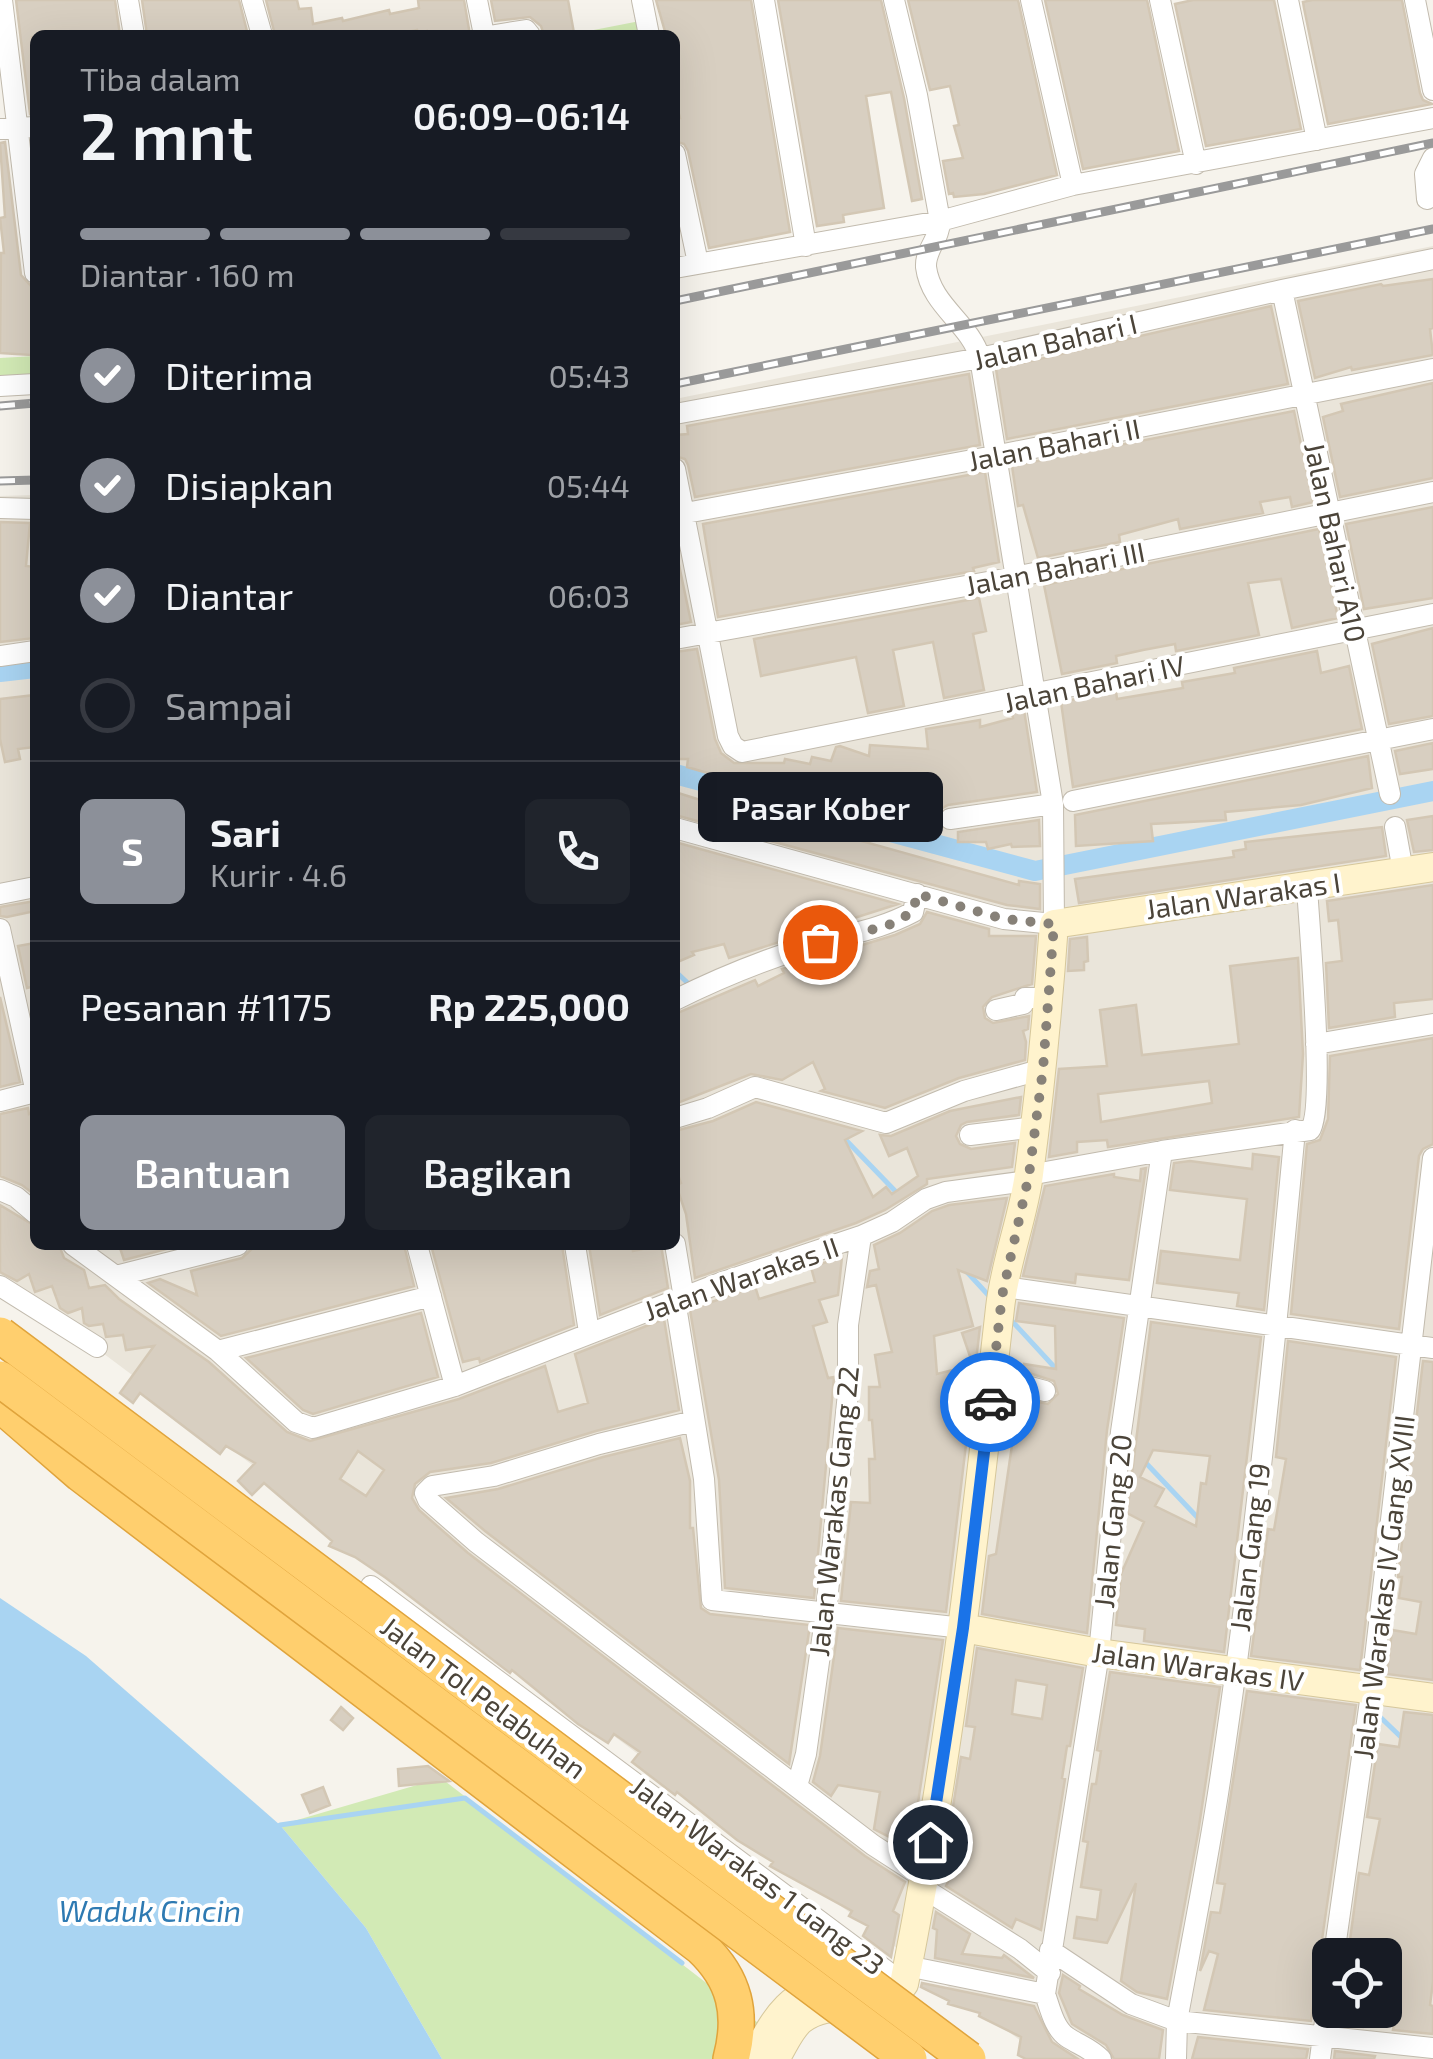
<!DOCTYPE html>
<html lang="id">
<meta charset="utf-8">
<style>
:root{--surface:#171b24;--page:#20242c;--text:#f1f3f6;--muted:#9ea1a6;--line:#363941;--accent:#8c9099}
body{margin:0;font-family:"Exo 2",sans-serif;background:var(--page);color:var(--text);height:100vh;display:flex;flex-direction:column;font-size:38px;white-space:nowrap}
*{box-sizing:border-box;margin:0}
p{font-size:32px;color:var(--muted)}
.icon{flex:none;width:55px;height:55px;fill:none;stroke:currentColor;stroke-width:2;stroke-linecap:round;stroke-linejoin:round}
.map{position:relative;flex:1;overflow:hidden}
.details{position:absolute;left:30px;top:30px;width:650px;height:1220px;display:flex;flex-direction:column;background:var(--surface);border-radius:15px;box-shadow:0 10px 40px #0002}
.details>*{flex:none}
.controls{position:absolute;left:1312px;top:1938px;display:grid;gap:20px}
.controls a{display:grid;place-items:center;width:90px;height:90px;border-radius:15px;background:var(--surface);box-shadow:0 10px 40px #0002;font-size:50px}
.pin{position:absolute;display:grid;place-items:center;width:85px;height:85px;color:#fff;margin:-42px;border:5px solid #fff;border-radius:50%;box-shadow:0 2px 10px #0007}
.courier{position:absolute;display:grid;place-items:center;width:100px;height:100px;margin:-50px;border:8px solid #1a73e8;border-radius:50%;background:#fff;color:#222;box-shadow:0 2px 12px #0007}
.bubble{position:absolute;height:70px;border-radius:15px;background:var(--surface);box-shadow:0 10px 40px #0002;font-size:32px;font-weight:600;line-height:70px;text-align:center}
.overview em{font-style:normal;font-weight:600}
.overview div{display:flex;flex-direction:column-reverse}
.overview{display:flex;align-items:center;justify-content:space-between;height:170px;padding:0 50px}
h1{font-size:65px;font-weight:600;line-height:75px}
.bar{display:grid;grid-template-columns:repeat(4,1fr);gap:15px 10px;align-content:center;height:120px;padding:0 50px}
.bar i{height:12px;border-radius:8px;background:var(--line)}
.bar .current{background:var(--accent)}
.bar p{grid-column:span 4}
.line{display:flex;align-items:center;gap:25px;padding:0 50px;border-top:2px solid var(--line)}
.line div{flex:1}
.round{display:grid;place-items:center;flex:none;width:105px;height:105px;border-radius:15px;background:var(--page)}
ol{padding:0 50px;list-style:none}
li{display:flex;align-items:center;gap:30px;height:110px}
li p{margin-inline-start:auto}
li .icon{padding:10px;border-radius:50%;background:var(--accent);color:#fff;stroke-width:4}
li:last-child{color:var(--muted)}
li i{width:55px;height:55px;border:5px solid var(--line);border-radius:50%}
.action{display:flex;gap:20px;margin-top:auto;padding:20px 50px}
.action a{flex:1;height:115px;border-radius:15px;background:var(--accent);color:#fff;font-size:40px;font-weight:600;line-height:115px;text-align:center}
.action a+a{background:var(--page);color:var(--text)}
.map>svg:first-child{display:block}
.residential{fill:#eae5da;fill-rule:evenodd}
.green{fill:#d2eab5}
.water{fill:#a9d4f2}
.lines{fill:none;stroke-linecap:round;stroke-linejoin:round}
.stream{stroke:#a9d4f2;stroke-width:5}
.canal{stroke:#a9d4f2;stroke-width:20}
.building{fill:#d8cfc1;stroke:#d3c7b4;stroke-width:2.5;fill-rule:evenodd}
.street-casing{stroke:#c2bbae;stroke-width:22}
.secondary-casing{stroke:#d6c79b;stroke-width:30}
.highway-casing{stroke:#e0a43c;stroke-width:38}
.street{stroke:#fff;stroke-width:20}
.secondary{stroke:#fff3cd;stroke-width:28}
.highway{stroke:#ffcf6e;stroke-width:35}
.rail-casing{stroke:#9a9a9a;stroke-width:9}
.rail{stroke:#fff;stroke-width:5;stroke-dasharray:15;stroke-linecap:butt}
.highway-bridge-casing{stroke:#e0a43c;stroke-width:38;stroke-linecap:butt}
.highway-bridge{stroke:#ffcf6e;stroke-width:35}
.done{stroke:#878178;stroke-width:10;stroke-dasharray:0 18}
.route{stroke:#1a73e8;stroke-width:12}
.labels{text-anchor:middle;dominant-baseline:central;stroke-width:8;stroke-linejoin:round;paint-order:stroke}
.street-label{font-size:28px;fill:#4b4439;stroke:#fff}
.water-label{font-size:30px;font-style:italic;fill:#2e7ab2;stroke:#fff}
</style>
<div class="map">
<svg width="1433" height="2059" viewBox="0 0 1433 2059">
<rect width="100%" height="100%" fill="#f6f3ec"/>
<!-- residential -->
<path class="residential" d="M1433 246V2059H1045L0 1276V496L35 495V1245H675V399ZM1330 1955H1385V2010H1330Z"/>
<!-- green -->
<path class="green" d="M640 21 642 35H568Z
M35 356V378L0 380V358Z
M441 1778 788 2046 780 2059H442L366 1928 280 1825Z"/>
<!-- water -->
<path class="water" d="M0 1598 86 1656 280 1825 366 1928 442 2059H0Z"/>
<g class="lines">
<!-- stream -->
<path class="stream" d="M675 971 692 987
M842 1136 900 1196
M967 1272 990 1297
M1011 1320 1058 1371
M1145 1462 1199 1519
M1375 1712 1403 1739
M280 1825 465 1798 682 1963"/>
<!-- canal -->
<path class="canal" d="M0 672 35 668
M675 774 1035 871 1433 791"/>
</g>
<!-- building -->
<path class="building" d="M16 0H115L120 35 32 37 35 113 30 114Z
M142 0H239L248 35H147Z
M266 0H297L299 9 311 8 313 24 342 18 343 21 389 10 390 14 419 8 418 0H464L470 35H428L427 31 418 33 417 30 395 35H275Z
M491 0H568L574 33 544 35 541 26 530 17 495 21Z
M656 0H751L790 232 709 248 688 151 684 144 675 141V118H680L675 98V35H666Z
M778 0H881L904 98 922 199 912 201 891 92 866 96 884 208 843 215 844 222 817 226Z
M908 0H1018L1057 175 984 194 954 197 953 193 949 194 943 161 963 158 954 126 959 125 950 86 930 90Z
M1045 0H1147L1179 151 1083 169Z
M1193 0H1274L1301 129 1206 146 1175 4Z
M1312 0H1402L1420 93 1423 100 1432 104 1328 124 1304 8 1303 2Z
M5 142 21 275 31 286 33 299 35 321 31 355 0 353 1 253H4L0 218 5 217 0 143Z
M1433 279V328L1430 329 1433 355 1352 370 1351 367 1315 378 1298 301 1381 284 1383 286Z
M1271 306 1288 384 1007 439 996 369Z
M969 374 980 445 695 497 688 465 685 459 675 456V435L688 434 687 426Z
M1433 383V478L1340 497 1323 417 1343 411 1341 404Z
M1294 411 1313 502 1292 507 1290 497 1260 502 1263 513 1180 529 1178 519 1119 535 1120 542 1038 558 1023 505 1018 506 1012 466Z
M985 472 999 562 973 568 974 571 718 617 703 524Z
M1433 507V598L1364 609 1346 524Z
M0 522 30 523 26 566 35 567V638L0 642Z
M1319 529 1338 618 1292 628 1281 579 1248 583 1259 635 1176 651 1175 644 1143 650 1116 656 1117 663 1062 674 1044 585Z
M675 546 691 622 675 625Z
M979 598 986 631 973 634 984 690 944 698 933 642 893 650 904 706 868 713 856 657 761 676 754 639Z
M1433 628V716L1389 724 1372 644Z
M697 649 715 739 721 753 734 763H784L785 759 810 764 812 757 831 761 836 747 840 746 869 756 870 745 928 749 926 729 980 720V727L1013 718 1012 712 1024 710 1037 792 948 805 941 809 936 820 902 822V810L851 807 853 793 799 787 798 793 746 784 687 767 688 759H675V652Z
M1317 651 1321 673 1349 666 1362 729 1073 787 1061 702 1116 691 1117 699 1183 688 1182 682 1235 673 1234 668Z
M35 695V747L18 749 20 759 5 762 0 739V699Z
M1433 743V769L1400 774 1395 751Z
M1368 756 1372 788 1301 805 1225 812 1226 820 1151 824 1153 841 1076 846 1075 815Z
M675 792 754 817 755 814 782 823 783 819 1019 885V881L1040 884V909L1007 905 675 815Z
M1433 816V850L1414 852 1407 820Z
M1039 820 1040 846 1012 847 1011 844 988 849 986 842H958V832Z
M1382 827 1386 856 1079 903 1075 879 1234 857 1233 851 1246 849 1245 842Z
M675 842 898 904 729 958 724 944 692 952 694 955 675 963Z
M1433 885V999L1394 1003 1395 1017 1329 1028 1326 963 1342 961 1338 920 1329 921 1327 901Z
M35 901V911L7 917 0 916V907Z
M927 912 989 929V936H1036L1032 984 992 997 983 1007 985 1018 993 1023 1029 1016 1028 1029 1023 1031 1026 1042 1025 1060 959 1078 885 1108 821 1091 825 1089 813 1062 782 1080 751 1074 675 1104V1014L755 980 758 986 784 973 782 969 786 968 895 935 920 924Z
M1087 937 1088 961 1084 962V970L1068 971 1070 939Z
M35 943V986L27 988 18 946Z
M1298 958 1303 1054 1299 1117 1108 1147 1107 1140 1077 1142V1152L1049 1157 1059 1069 1107 1066 1100 1010 1136 1005 1142 1055 1239 1044 1230 966ZM1209 1081 1212 1103 1101 1122 1098 1094Z
M0 997 20 1082 0 1087Z
M1433 1038V1144L1423 1149 1419 1156 1399 1329 1291 1314 1307 1144 1320 1140 1328 1119 1330 1056Z
M1021 1097 1019 1115 967 1122 961 1125 956 1136 960 1144 971 1149 1015 1143 1012 1167 927 1179V1184L885 1210 856 1223 695 1278 686 1214 676 1185 681 1183 675 1167V1131L713 1121 756 1102 862 1131 845 1140 873 1197 886 1187 892 1194 918 1176 907 1148 889 1156 880 1135 891 1136 950 1111Z
M28 1108 29 1114 35 1112V1195L22 1185 0 1176V1114Z
M1253 1154 1279 1157 1264 1310 1237 1306 1239 1293 1157 1283 1161 1251 1240 1260 1247 1199 1170 1190 1174 1163 1190 1161 1252 1169Z
M1146 1168 1129 1280 1076 1274 1075 1283 1023 1276 1045 1186 1114 1174V1177L1140 1181 1141 1169Z
M1007 1198 987 1281 958 1270 973 1326 934 1336 937 1374 973 1365 962 1333 980 1327 946 1612 841 1601 851 1502 870 1503 869 1459H875L872 1420H869V1387H880L875 1355 892 1352 876 1285 867 1287 870 1271 879 1269 874 1245 900 1233 932 1211 949 1205Z
M0 1205 35 1226V1245H59L64 1258 84 1270 89 1288 105 1285 119 1299 209 1362 287 1432 310 1441 459 1399 545 1366 558 1412 588 1403 575 1354 664 1319 679 1410 596 1431 491 1463 430 1472 415 1484 412 1498 419 1510 468 1553 865 1856 905 1882 893 1911 899 1915 891 1957 863 1936 868 1926 849 1916 852 1911 770 1866 773 1862 737 1840 677 1792 675 1795 632 1762 640 1752 614 1734 608 1743 578 1724 512 1670 510 1673 386 1578 355 1557 329 1546 332 1541 264 1483 252 1495 238 1481 255 1463 226 1446 220 1454 140 1393 133 1403 120 1393 154 1346 126 1350 123 1335 106 1337 103 1324 89 1326 84 1323 82 1308 68 1313 60 1308 52 1286 35 1292 29 1274 17 1281 0 1272ZM358 1451 384 1470 366 1496 340 1479Z
M119 1245H174V1247L124 1260Z
M256 1245H404L414 1286 221 1336 148 1283 160 1279 197 1295 191 1271 242 1258Z
M431 1245H562L574 1325 480 1362 479 1358 463 1362Z
M589 1245H632L633 1251 661 1245 668 1288 600 1315Z
M842 1257 838 1295 819 1300 827 1322 813 1326 828 1378 834 1377 814 1598 725 1588 719 1480 690 1310 755 1286 759 1299 815 1282 811 1267Z
M1019 1303 1124 1318 1107 1430 1087 1633 982 1614 989 1556 996 1554 1019 1398 1048 1404 1058 1394 1054 1381 1023 1371 1024 1364 1056 1369 1055 1326 1016 1321Z
M421 1313 438 1377 313 1414 303 1410 246 1358Z
M1151 1322 1261 1337 1224 1652 1144 1641 1145 1629 1116 1625 1121 1574 1144 1522 1127 1513ZM1153 1450 1210 1456 1206 1484 1201 1483 1196 1526 1155 1506 1164 1489 1140 1477Z
M1288 1341 1396 1357 1360 1670 1251 1656 1268 1529 1274 1530 1286 1459 1276 1457Z
M1423 1361 1433 1362V1680L1387 1674 1392 1630 1416 1634 1421 1602 1399 1598 1402 1577H1398Z
M680 1438 690 1481V1528H693L701 1608 710 1614 810 1625 789 1764 485 1531 446 1498 498 1489 603 1457Z
M838 1628 943 1640 911 1848 874 1829 880 1792 838 1785 831 1796 813 1782 820 1756Z
M977 1648 1083 1668 1070 1746H1067L1062 1778 1065 1779 1041 1930 1016 1919 1012 1928 946 1886 955 1868 947 1864 950 1857H945L961 1757 970 1759 975 1727 966 1726ZM1016 1680 1047 1685 1042 1719 1012 1714Z
M1110 1672 1220 1687 1198 1833 1167 1999 1137 1992 1121 1981 1136 1883 1107 1943 1074 1938 1077 1917 1097 1920 1101 1890 1081 1887 1088 1842 1083 1841 1092 1784H1096L1101 1751 1097 1750Z
M1247 1691 1356 1705 1320 1953 1324 1964 1316 1981 1311 2021 1204 2010 1218 1954 1209 1951 1200 1971 1211 1912 1220 1913 1225 1884 1217 1883Z
M341 1707 353 1718 343 1730 331 1720Z
M1404 1712 1433 1715V1982L1430 2005 1433 2006V2034L1393 2030 1395 2019 1385 2017V1955H1348L1359 1873 1369 1875 1380 1819 1367 1817 1378 1744 1399 1747Z
M428 1766 449 1781 399 1786 398 1769Z
M323 1787 330 1805 310 1813 302 1795Z
M936 1912 970 1934 962 1954 1002 1958 1004 1955 1034 1978 935 1958 937 1930 933 1928Z
M1063 1975 1080 1986 1079 1989 1123 2015 1163 2030 1159 2059H1114L1106 2045 1072 2024 1059 1993Z
M922 1983 1034 2006 1052 2042 1078 2059H1026L1018 2055 1021 2037 979 2016 980 2013 948 2004 949 2001 921 1987Z
M1346 2010H1366L1363 2027 1344 2025Z
M1198 2037 1308 2049 1306 2059H1192Z
M1335 2051 1375 2056 1374 2059H1334Z"/>
<g class="lines">
<defs>
<path id="street" d="M2 0 35 273
M128 0 134 35
M252 0 262 35
M477 0 484 35
M642 0 649 35
M764 0 806 246
M1031 0 1073 185
M1160 0 1196 164
M1288 0 1317 140
M1415 0 1433 90
M495 35 526 30 530 35
M0 129 35 127
M675 154 698 263
M1427 199 1425 174 1433 158
M675 268 940 221 1073 185 1433 118
M1282 290 1390 794
M0 386 35 384
M675 414 980 358 1282 290 1433 259
M675 469 728 736 733 746 742 752 1433 614
M0 508 35 509
M675 515 994 456 1433 369
M675 639 1015 577 1433 492
M0 656 35 651
M1073 801 1433 729
M950 819 1053 804
M1395 827 1403 871
M675 828 1004 919 1054 924 1053 804 980 358C970 323 931 306 926 267 925 249 940 239 940 221L917 95 894 0
M0 894 35 887
M0 929 35 1088
M675 1000C721 977 769 958 818 943 852 933 881 929 913 912L917 894
M996 1010 1023 1004 1025 998H1048
M1316 1044 1433 1024
M0 1101 35 1092
M675 1118 708 1108 755 1087 886 1123 964 1091 1043 1069
M970 1135 1035 1127
M1029 1175 1162 1151 1310 1130C1326 1109 1309 925 1307 887
M0 1190 16 1197 35 1213
M675 1244 684 1298
M73 1245 218 1351 296 1422 313 1428 455 1386 720 1283 861 1236 892 1222 926 1199 946 1192 1027 1181
M417 1245 455 1386
M575 1245 589 1332
M116 1276 238 1245
M0 1286 97 1347
M1004 1287 1433 1348
M675 1300 704 1479 712 1600 963 1628
M218 1351 431 1296
M994 1377 1045 1391
M694 1421 599 1444 494 1476 432 1486 425 1493 428 1500 476 1542 873 1845 924 1878
M371 1586 904 1984
M797 1786 806 1754 826 1612 848 1393V1325L861 1236
M923 1888 1020 1949 1050 1973
M1050 1950 1131 2004 1177 2021 1433 2048
M1334 1955 1370 1701 1433 1158
M907 1966 1045 1994 1099 1653 1121 1432 1162 1151
M1045 1994C1050 2008 1054 2028 1067 2037 1079 2045 1090 2048 1101 2059
M1176 2059 1177 2021C1192 1939 1209 1856 1221 1774 1253 1560 1275 1345 1295 1130
M1320 2059 1330 1983"/>
<path id="secondary" d="M963 1628 1099 1653 1433 1698
M753 2059C772 2026 789 1987 832 1990
M775 2059C783 2047 790 2028 802 2019 837 1994 868 2023 904 1984 949 1761 975 1534 1000 1308 1005 1262 1023 1219 1029 1174 1040 1091 1048 1008 1054 924L1433 867"/>
<path id="highway" d="M0 1404 81 1474 701 1947C735 1979 743 2014 731 2059"/>
</defs>
<!-- street casing -->
<use href="#street" class="street-casing"/>
<!-- secondary casing -->
<use href="#secondary" class="secondary-casing"/>
<!-- highway casing -->
<use href="#highway" class="highway-casing"/>
<!-- street -->
<use href="#street" class="street"/>
<!-- secondary -->
<use href="#secondary" class="secondary"/>
<!-- highway -->
<use href="#highway" class="highway"/>
<defs>
<path id="rail" d="M675 301 1433 143
M675 384 1433 229
M0 406 35 403
M0 481 35 480"/>
</defs>
<!-- rail casing -->
<use href="#rail" class="rail-casing"/>
<!-- rail -->
<use href="#rail" class="rail"/>
<defs>
<path id="highway-bridge" d="M0 1335 968 2059
M0 1379 909 2059"/>
</defs>
<!-- highway-bridge casing -->
<use href="#highway-bridge" class="highway-bridge-casing"/>
<!-- highway-bridge -->
<use href="#highway-bridge" class="highway-bridge"/>
</g>
<g class="lines">
<!-- done -->
<path class="done" d="M820 942 887 926 913 912 917 894 1004 919 1054 924 1043 1069 1029 1175 1002 1296 990 1402"/>
<!-- route -->
<path class="route" d="M930 1842 963 1628 990 1402"/>
</g>
<g class="labels">
<!-- street labels -->
<g class="street-label">
<text transform="translate(1055 341) rotate(-13)">Jalan Bahari I</text>
<text transform="translate(1054 444) rotate(-11)">Jalan Bahari II</text>
<text transform="translate(1336 542) rotate(78)">Jalan Bahari A10</text>
<text transform="translate(1055 568) rotate(-11)">Jalan Bahari III</text>
<text transform="translate(1094 683) rotate(-12)">Jalan Bahari IV</text>
<text transform="translate(1243 895) rotate(-8)">Jalan Warakas I</text>
<text transform="translate(741 1278) rotate(-19)">Jalan Warakas II</text>
<text transform="translate(833 1511) rotate(-84)">Jalan Warakas Gang 22</text>
<text transform="translate(1112 1521) rotate(-84)">Jalan Gang 20</text>
<text transform="translate(1249 1547) rotate(-83)">Jalan Gang 19</text>
<text transform="translate(1383 1587) rotate(-83)">Jalan Warakas IV Gang XVIII</text>
<text transform="translate(1198 1666) rotate(8)">Jalan Warakas IV</text>
<text transform="translate(484 1697) rotate(37)">Jalan Tol Pelabuhan</text>
<text transform="translate(758 1875) rotate(37)">Jalan Warakas 1 Gang 23</text>
</g>
<!-- water labels -->
<g class="water-label">
<text x="150" y="1910">Waduk Cincin</text>
</g>
</g>
</svg>
<div class="controls">
<a><svg class="icon" aria-label="locate" viewBox="0 0 24 24"><circle cx="12" cy="12" r="6"/><path d="M12 2v4M12 18v4M2 12h4M18 12h4"/></svg></a>
</div>
<div class="pin" style="left:820px;top:942px;background:#ea580c"><svg class="icon" aria-label="bag" viewBox="0 0 24 24"><path d="M5 8h14l-1 12H6zM9 8a3 3 0 0 1 6 0"/></svg></div>
<div class="pin" style="left:930px;top:1842px;background:#1f2937"><svg class="icon" aria-label="home" viewBox="0 0 24 24"><path d="M3 11l9-7 9 7M6 9v11h12V9"/></svg></div>
<div class="courier" style="left:990px;top:1402px"><svg class="icon" aria-label="car" viewBox="0 0 24 24"><path d="M5 17H2v-5l4-1 3-4h7l3 4 3 1v5h-3M9 17h6M6 11h13"/><circle cx="7" cy="17" r="2"/><circle cx="17" cy="17" r="2"/></svg></div>
<div class="bubble" style="left:698px;top:772px;width:245px">Pasar Kober</div>
<section class="details">
<div class="overview"><div><h1>2 mnt</h1><p>Tiba dalam</p></div><em>06:09–06:14</em></div>
<div class="bar"><i class="current"></i><i class="current"></i><i class="current"></i><i></i><p>Diantar · 160 m</p></div>
<ol>
<li><svg class="icon" aria-label="check" viewBox="0 0 24 24"><path d="M5 12l5 5 9-10"/></svg>Diterima<p>05:43</p></li>
<li><svg class="icon" aria-label="check" viewBox="0 0 24 24"><path d="M5 12l5 5 9-10"/></svg>Disiapkan<p>05:44</p></li>
<li><svg class="icon" aria-label="check" viewBox="0 0 24 24"><path d="M5 12l5 5 9-10"/></svg>Diantar<p>06:03</p></li>
<li><i></i>Sampai</li>
</ol>
<div class="line" style="height:180px"><b class="round" style="background:var(--accent);color:#fff">S</b><div><b>Sari</b><p>Kurir · 4.6</p></div><a class="round"><svg class="icon" aria-label="phone" viewBox="0 0 24 24"><path d="M5 4h4l2 5-3 2q2 4 5 5l2-3 5 2v4C11 20 4 13 5 4z"/></svg></a></div>
<div class="line" style="height:130px"><div>Pesanan #1175</div><b>Rp 225,000</b></div>
<div class="action"><a>Bantuan</a><a>Bagikan</a></div>
</section>
</div>
